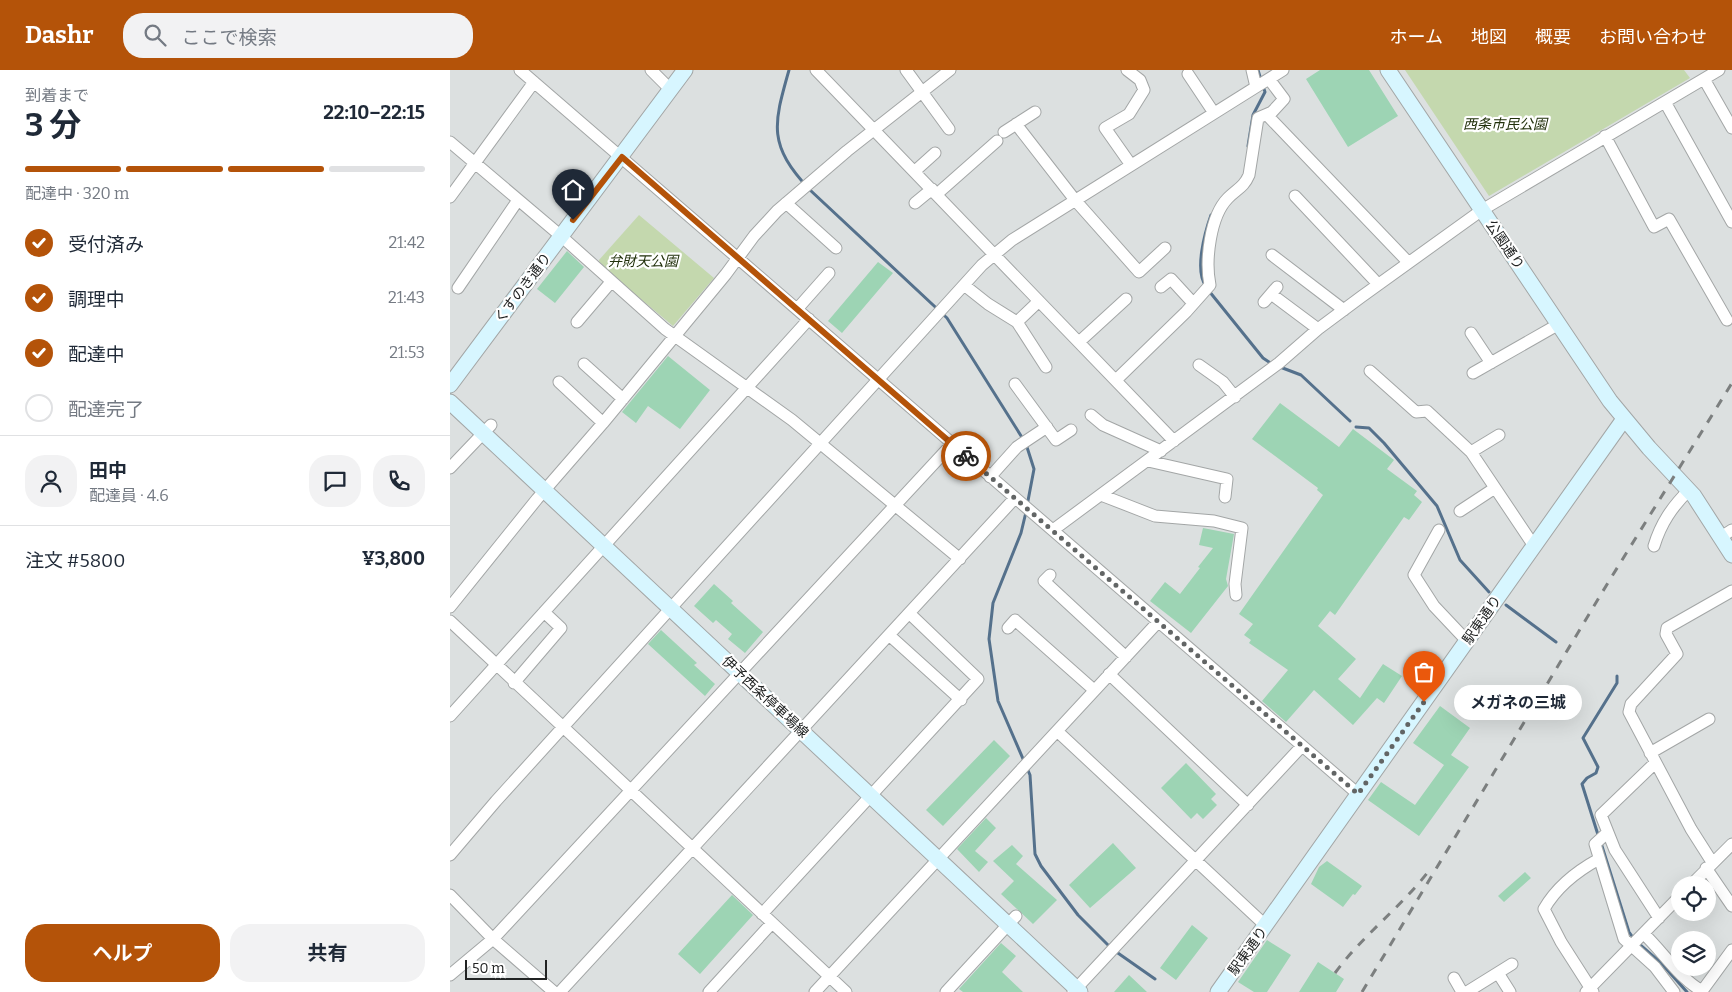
<!DOCTYPE html>
<html lang="ja">
<meta charset="utf-8">
<style>
:root{--surface:#fff;--page:#f2f2f3;--text:#1f2937;--muted:#747a83;--line:#e0e1e3;--accent:#b45309}
body{margin:0;font-family:Bitter,"Noto Sans JP",serif;background:var(--page);color:var(--text);height:100vh;display:flex;flex-direction:column;font-size:19px;white-space:nowrap}
*{box-sizing:border-box;margin:0}
p{font-size:16px;color:var(--muted)}
.icon{flex:none;width:28px;height:28px;fill:none;stroke:currentColor;stroke-width:2;stroke-linecap:round;stroke-linejoin:round}
.map{position:relative;flex:1;overflow:hidden}
.sheet{display:flex;flex-direction:column;background:var(--surface);width:450px}
.sheet>*{flex:none}
.tools{position:absolute;left:1221px;top:806px;display:grid;gap:10px}
.tools a{display:grid;place-items:center;width:45px;height:45px;border-radius:50%;background:var(--surface);box-shadow:0 5px 20px #0002;font-size:25px}
.scale{position:absolute;left:15px;bottom:12px;width:82px;box-sizing:border-box;padding-left:5px;border:2px solid #212323;border-top:0;font-size:14px;line-height:18px;white-space:nowrap;color:#212323;-webkit-text-stroke:4px #fff;paint-order:stroke}
.pin{position:absolute;display:grid;place-items:center;width:42px;height:42px;color:#fff;margin:-51px -21px;border-radius:50% 50% 50% 0;rotate:-45deg;box-shadow:0 0 5px #0007}
.pin .icon{rotate:45deg}
.courier{position:absolute;display:grid;place-items:center;width:50px;height:50px;margin:-25px;border:4px solid #b45309;border-radius:50%;background:#fff;color:#222;box-shadow:0 1px 6px #0007}
.bubble{position:absolute;height:35px;border-radius:18px;background:var(--surface);box-shadow:0 5px 20px #0002;font-size:16px;font-weight:700;line-height:35px;text-align:center}
.overview em{font-style:normal;font-weight:700}
.overview div{display:flex;flex-direction:column-reverse}
.overview{display:flex;align-items:center;justify-content:space-between;height:85px;padding:0 25px}
h1{font-size:32px;font-weight:700;line-height:38px}
.bar{display:grid;grid-template-columns:repeat(4,1fr);gap:8px 5px;align-content:center;height:60px;padding:0 25px}
.bar i{height:6px;border-radius:4px;background:var(--line)}
.bar .current{background:var(--accent)}
.bar p{grid-column:span 4}
.line{display:flex;align-items:center;gap:12px;padding:0 25px;border-top:1px solid var(--line)}
.line div{flex:1}
.round{display:grid;place-items:center;flex:none;width:52px;height:52px;border-radius:20px;background:var(--page)}
ol{padding:0 25px;list-style:none}
li{display:flex;align-items:center;gap:15px;height:55px}
li p{margin-inline-start:auto}
li .icon{padding:5px;border-radius:50%;background:var(--accent);color:#fff;stroke-width:4}
li:last-child{color:var(--muted)}
li i{width:28px;height:28px;border:2px solid var(--line);border-radius:50%}
.action{display:flex;gap:10px;margin-top:auto;padding:10px 25px}
.action a{flex:1;height:58px;border-radius:20px;background:var(--accent);color:#fff;font-size:20px;font-weight:700;line-height:58px;text-align:center}
.action a+a{background:var(--page);color:var(--text)}
header{display:flex;align-items:center;gap:30px;box-sizing:border-box;height:70px;padding:0 25px;background:var(--accent);color:#fff}
header strong{font-size:24px}
nav{display:flex;gap:28px;margin-inline-start:auto;font-size:18px}
.search{width:350px;height:45px;background:var(--page);display:flex;align-items:center;gap:12px;box-sizing:border-box;padding:0 18px;border-radius:20px;color:var(--muted);font-size:19px}
main{display:flex;flex:1;min-height:0}
.map>svg:first-child{display:block}
.green{fill:#c4d8ae}
.lines{fill:none;stroke-linecap:round;stroke-linejoin:round}
.stream{stroke:#55718c;stroke-width:3}
.building{fill:#9dd4b4}
.street-casing{stroke:#a3a6a6;stroke-width:13}
.secondary-casing{stroke:#a3a6a6;stroke-width:17}
.street{stroke:#fff;stroke-width:11}
.secondary{stroke:#d7f6ff;stroke-width:15}
.rail{stroke:#7c7f7f;stroke-width:3;stroke-dasharray:9 9;stroke-linecap:butt}
.done{stroke:#626565;stroke-width:5;stroke-dasharray:0 9}
.route{stroke:#b45309;stroke-width:6}
.labels{text-anchor:middle;dominant-baseline:central;stroke-width:4.5;stroke-linejoin:round;paint-order:stroke}
.park-label{font-size:14px;font-style:italic;fill:#21300b;stroke:#fff}
.street-label{font-size:14px;fill:#212323;stroke:#fff}
</style>
<header>
<strong>Dashr</strong>
<div class="search"><svg class="icon" aria-label="search" viewBox="0 0 24 24"><circle cx="10" cy="10" r="6"/><path d="M15 15l6 6"/></svg>ここで検索</div>
<nav><a>ホーム</a><a>地図</a><a>概要</a><a>お問い合わせ</a></nav>
</header>
<main>
<section class="sheet">
<div class="overview"><div><h1>3 分</h1><p>到着まで</p></div><em>22:10–22:15</em></div>
<div class="bar"><i class="current"></i><i class="current"></i><i class="current"></i><i></i><p>配達中 · 320 m</p></div>
<ol>
<li><svg class="icon" aria-label="check" viewBox="0 0 24 24"><path d="M5 12l5 5 9-10"/></svg>受付済み<p>21:42</p></li>
<li><svg class="icon" aria-label="check" viewBox="0 0 24 24"><path d="M5 12l5 5 9-10"/></svg>調理中<p>21:43</p></li>
<li><svg class="icon" aria-label="check" viewBox="0 0 24 24"><path d="M5 12l5 5 9-10"/></svg>配達中<p>21:53</p></li>
<li><i></i>配達完了</li>
</ol>
<div class="line" style="height:90px"><a class="round"><svg class="icon" aria-label="person" viewBox="0 0 24 24"><circle cx="12" cy="8" r="4"/><path d="M4 21q1-7 8-7t8 7"/></svg></a><div><b>田中</b><p>配達員 · 4.6</p></div><a class="round"><svg class="icon" aria-label="chat" viewBox="0 0 24 24"><path d="M4 5h16v11H9l-5 4z"/></svg></a><a class="round"><svg class="icon" aria-label="phone" viewBox="0 0 24 24"><path d="M5 4h4l2 5-3 2q2 4 5 5l2-3 5 2v4C11 20 4 13 5 4z"/></svg></a></div>
<div class="line" style="height:65px"><div>注文 #5800</div><b>¥3,800</b></div>
<div class="action"><a>ヘルプ</a><a>共有</a></div>
</section>
<div class="map">
<svg width="1282" height="922" viewBox="0 0 1282 922">
<rect width="100%" height="100%" fill="#dce0e0"/>
<!-- green -->
<path class="green" d="M955 0H1234L1240 8 1039 126Z
M189 145 264 208 223 256 150 195 149 190Z"/>
<g class="lines">
<!-- stream -->
<path class="stream" d="M339 0C323 56 318 75 360 120L497 248 573 369
M808 0 811 10
M798 76 803 45 815 22 813 16
M756 216C744 201 755 162 761 145
M759 221 813 288 822 294
M830 297 851 305 900 351
M906 357 919 358 934 373 987 436 1010 490 1039 522
M576 374 584 399 577 436
M576 442 571 463 543 533 539 569 548 631 580 705 585 784 591 796 628 845 660 877
M1056 535 1106 572
M1149 768 1132 714 1137 708 1146 703 1148 697 1133 668 1167 613V606
M1151 773 1179 862 1184 869
M1188 873 1212 894 1237 922
M665 881 705 909"/>
</g>
<!-- building -->
<path class="building" d="M870 0H919L948 46 898 77 856 9Z
M117 181 134 197 105 233 87 219Z
M428 192 443 203 392 263 378 251Z
M218 286 260 320 230 359 198 336 186 353 172 342Z
M830 333 889 377 903 359 944 390 937 399 967 421 964 425 972 432 959 450 954 447 885 545 880 541 868 556 906 589 888 609 910 628 933 594 952 606 934 633 927 628 903 655 864 620 836 652 812 631 838 600 799 573 801 570 794 565 803 554 789 544 873 425 867 420 868 418 802 369Z
M753 458 784 464 776 509 778 516 741 563 700 531 715 512 730 524 750 498 748 497 763 478 749 475Z
M264 514 283 531 281 533 313 562 295 583 278 569 282 564 266 550 263 553 244 536Z
M211 560 247 593 244 595 265 614 255 626 198 574Z
M990 636 1020 658 1001 685 1019 697 969 766 918 730 931 712 965 735 994 695 963 673Z
M544 670 560 686 493 756 476 740Z
M736 693 766 724 761 729 767 735 753 749 747 743 741 749 711 718Z
M536 748 546 758 525 781 538 792 529 802 507 779Z
M663 773 686 798 640 838 619 815Z
M562 775 573 786 566 794 607 830 583 854 551 824 564 811 543 791Z
M877 791 912 816 905 825 903 824 893 837 861 814 869 797Z
M1075 802 1081 808 1054 832 1048 826Z
M282 825 303 845 250 904 228 884Z
M742 855 758 868 726 910 710 898Z
M817 870 841 885 817 922H804L788 912Z
M551 873 566 886 552 902 573 922H513L509 919Z
M868 892 894 909 886 922H849Z
M679 905 697 922H664Z"/>
<g class="lines">
<defs>
<path id="street" d="M70 0 908 724
M201 0 221 20
M366 0 724 371
M456 0 499 59
M677 0 690 10 694 20 679 44 655 58 681 95
M802 0 806 17
M738 4 764 43
M1254 9 1282 58
M1215 32 1282 152
M817 45 958 192
M566 54 625 130 689 202 715 178
M554 62 585 42
M1155 66 1204 157 1219 149 1277 250
M0 72 111 166 215 259 342 350 510 489
M465 101 485 83
M487 124 547 71
M845 126 928 214
M0 127 84 12
M336 133 386 178
M465 133 482 119
M822 185 894 240
M514 215 538 234 567 252 596 297
M711 217 721 209 743 233
M8 218 68 130
M821 224 868 259
M814 232 827 217
M348 238 379 203
M127 252 161 212
M567 252 589 231
M1021 263 1041 293
M629 272 676 229
M134 294 173 329
M749 295 773 312 785 327
M920 301 966 342 977 341 1021 382 1084 476
M1023 303 1109 254
M666 310 736 242 760 215C755 191 760 146 778 128 787 119 794 117 799 105L808 48 822 42 834 29 819 9
M109 312 153 353
M565 314 606 370 621 360
M641 345 653 355 711 381
M1021 382 1049 365
M698 391 777 409 775 427
M0 398 41 355
M540 407 567 377 597 357
M651 425 705 446 764 451 792 458 785 514 786 525
M1010 441 1045 418
M603 460 829 293 868 259 911 227 1032 140 1269 0
M989 460 964 505 984 536 1017 571
M1271 467 1282 460
M1204 476C1211 453 1222 437 1239 420
M600 505 594 511 676 587
M0 537 87 429 153 353 276 204 304 166 327 141 397 81 500 0
M0 551 396 922
M558 558 565 550 644 620
M439 565 511 630
M659 604 798 735
M64 613 111 558 94 542
M0 646 359 249
M607 661 816 856
M1200 683 1259 649
M1205 693 1151 745 1165 780 1209 848
M1157 763 1145 774 1174 869 1205 897 1224 922
M0 785 46 731 532 195 562 170 833 0
M1262 792 1241 759 1179 642 1181 634 1227 584 1216 564 1217 558 1282 521
M1256 798 1282 836
M1241 815 1282 774
M0 825 43 869 104 922
M312 844 528 609 459 543
M1194 864C1213 882 1229 908 1252 921L1282 880
M1048 903 1060 922
M0 905 43 869 502 374
M1004 908 1012 922
M110 922 565 428
M259 922 322 853
M365 922 708 552
M496 922 566 846
M623 922 852 676
M1017 922 1062 894
M1136 922 1230 826
M1143 922 1111 872 1094 839C1106 818 1127 801 1149 789"/>
<path id="secondary" d="M938 0 1160 331 1199 378 1244 426 1282 485
M0 315 235 0
M0 332 630 922
M768 922 1174 349"/>
</defs>
<!-- street casing -->
<use href="#street" class="street-casing"/>
<!-- secondary casing -->
<use href="#secondary" class="secondary-casing"/>
<!-- street -->
<use href="#street" class="street"/>
<!-- secondary -->
<use href="#secondary" class="secondary"/>
<!-- rail -->
<path class="rail" d="M885 903C912 866 949 839 978 802
M912 922 1159 511 1282 313"/>
</g>
<g class="lines">
<!-- done -->
<path class="done" d="M516 386 908 724 974 632"/>
<!-- route -->
<path class="route" d="M123 150 172 87 516 386"/>
</g>
<g class="labels">
<!-- park labels -->
<g class="park-label">
<text x="1055" y="54">西条市民公園</text>
<text x="193" y="191">弁財天公園</text>
</g>
<!-- street labels -->
<g class="street-label">
<text transform="translate(1055 175) rotate(56)">公園通り</text>
<text transform="translate(73 218) rotate(-53)">くすのき通り</text>
<text transform="translate(1032 550) rotate(-55)">駅東通り</text>
<text transform="translate(315 627) rotate(43)">伊予西条停車場線</text>
<text transform="translate(798 881) rotate(-54)">駅東通り</text>
</g>
</g>
</svg>
<div class="tools">
<a><svg class="icon" aria-label="locate" viewBox="0 0 24 24"><circle cx="12" cy="12" r="6"/><path d="M12 2v4M12 18v4M2 12h4M18 12h4"/></svg></a>
<a><svg class="icon" aria-label="layers" viewBox="0 0 24 24"><path d="M12 4l9 5-9 5-9-5zM3 14l9 5 9-5"/></svg></a>
</div>
<div class="scale">50 m</div>
<div class="pin" style="left:974px;top:632px;background:#ea580c"><svg class="icon" aria-label="bag" viewBox="0 0 24 24"><path d="M5 8h14l-1 12H6zM9 8a3 3 0 0 1 6 0"/></svg></div>
<div class="pin" style="left:123px;top:150px;background:#1f2937"><svg class="icon" aria-label="home" viewBox="0 0 24 24"><path d="M3 11l9-7 9 7M6 9v11h12V9"/></svg></div>
<div class="courier" style="left:516px;top:386px"><svg class="icon" aria-label="bike" viewBox="0 0 24 24"><circle cx="6" cy="16" r="4"/><circle cx="18" cy="16" r="4"/><path d="M6 16l4-8h5l3 8M10 8l3 8H6M13 5h3"/></svg></div>
<div class="bubble" style="left:1004px;top:615px;width:128px">メガネの三城</div>
</div>
</main>
